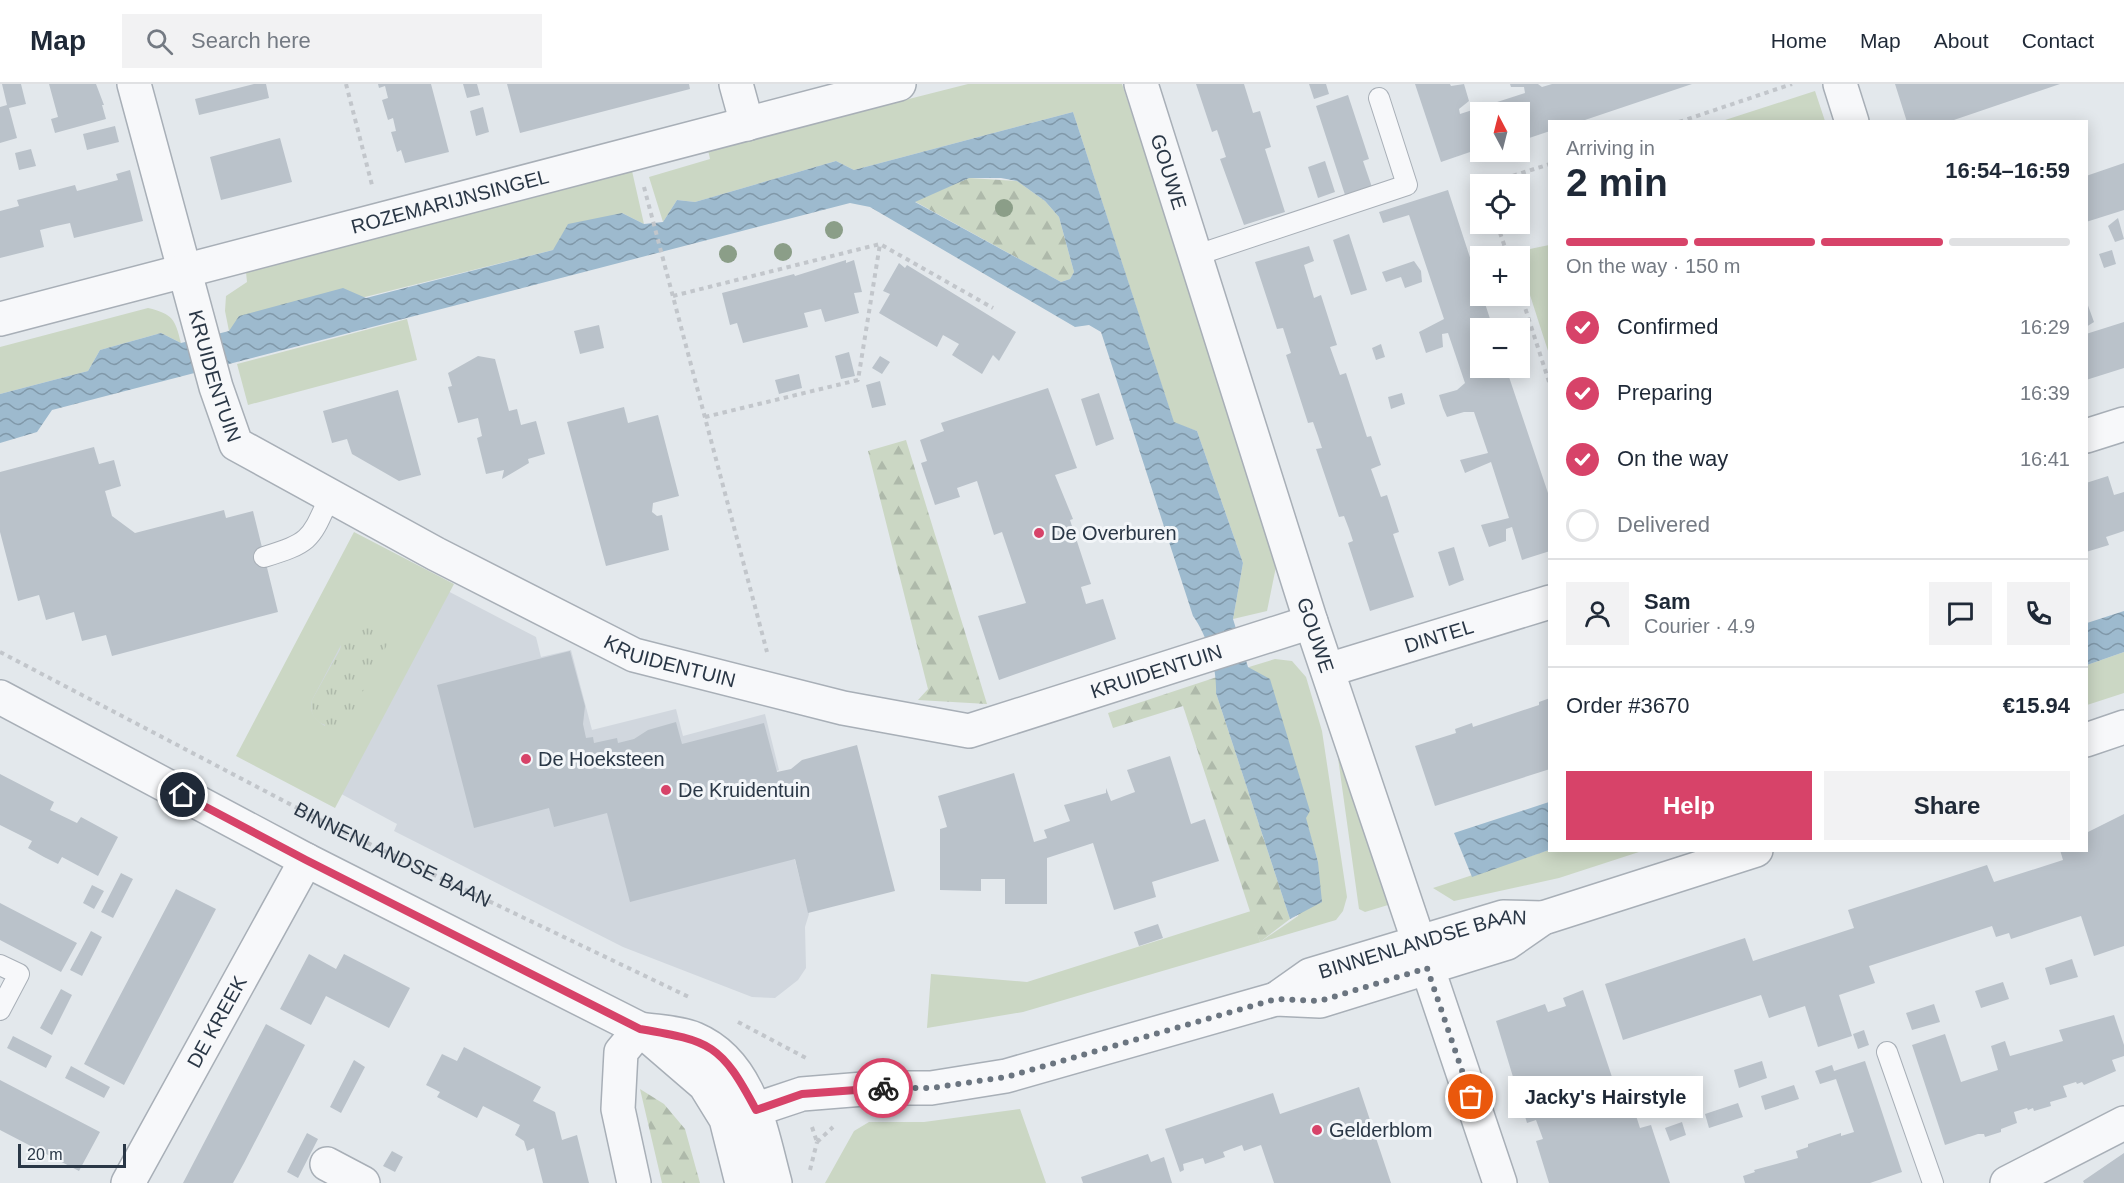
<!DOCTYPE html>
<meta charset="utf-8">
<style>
:root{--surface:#fff;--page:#f2f2f3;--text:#1f2937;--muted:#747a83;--line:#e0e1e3;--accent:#d74369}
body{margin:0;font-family:Helvetica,sans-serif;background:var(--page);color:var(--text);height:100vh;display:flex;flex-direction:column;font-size:22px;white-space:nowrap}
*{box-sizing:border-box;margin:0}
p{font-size:20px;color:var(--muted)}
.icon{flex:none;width:33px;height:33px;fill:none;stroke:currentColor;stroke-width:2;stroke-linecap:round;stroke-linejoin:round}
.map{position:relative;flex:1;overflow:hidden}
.panel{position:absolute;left:1548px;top:36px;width:540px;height:732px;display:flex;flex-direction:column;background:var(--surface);border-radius:0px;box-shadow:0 3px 15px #0003}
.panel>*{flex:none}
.needle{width:39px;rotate:353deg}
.buttons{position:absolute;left:1470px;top:18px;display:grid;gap:12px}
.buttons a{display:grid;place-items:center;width:60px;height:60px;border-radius:0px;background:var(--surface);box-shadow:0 3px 15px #0003;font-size:30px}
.scale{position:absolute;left:18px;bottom:15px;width:108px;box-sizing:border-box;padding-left:6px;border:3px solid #2a3746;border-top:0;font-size:16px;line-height:21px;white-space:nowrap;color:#2a3746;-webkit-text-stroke:4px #f3f6f9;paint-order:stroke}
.pin{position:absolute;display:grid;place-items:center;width:51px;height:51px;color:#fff;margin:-26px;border:3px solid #fff;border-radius:50%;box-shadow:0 2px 6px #0007}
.courier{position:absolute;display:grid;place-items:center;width:60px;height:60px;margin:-30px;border:4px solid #d74369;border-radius:50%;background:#fff;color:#222;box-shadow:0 2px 8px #0007}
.bubble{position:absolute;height:42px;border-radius:0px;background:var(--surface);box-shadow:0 3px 15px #0003;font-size:20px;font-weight:700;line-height:42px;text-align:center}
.summary em{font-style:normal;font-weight:700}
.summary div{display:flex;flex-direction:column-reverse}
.summary{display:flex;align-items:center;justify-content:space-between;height:102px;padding:0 18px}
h1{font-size:39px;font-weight:700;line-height:45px}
.bar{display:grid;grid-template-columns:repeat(4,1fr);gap:9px 6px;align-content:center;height:72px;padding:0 18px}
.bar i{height:8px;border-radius:4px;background:var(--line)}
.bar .active{background:var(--accent)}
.bar p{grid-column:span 4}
.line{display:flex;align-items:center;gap:15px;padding:0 18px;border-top:2px solid var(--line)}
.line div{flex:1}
.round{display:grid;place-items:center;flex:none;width:63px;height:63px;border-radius:0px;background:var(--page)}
ol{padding:0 18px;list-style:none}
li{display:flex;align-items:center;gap:18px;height:66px}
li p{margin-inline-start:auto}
li .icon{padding:6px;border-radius:50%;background:var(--accent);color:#fff;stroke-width:4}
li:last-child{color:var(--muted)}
li i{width:33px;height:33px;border:3px solid var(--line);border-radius:50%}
.button{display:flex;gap:12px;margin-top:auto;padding:12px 18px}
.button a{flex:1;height:69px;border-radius:0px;background:var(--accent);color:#fff;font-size:24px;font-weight:700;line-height:69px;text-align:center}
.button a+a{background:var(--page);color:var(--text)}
header{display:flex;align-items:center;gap:36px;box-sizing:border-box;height:84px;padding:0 30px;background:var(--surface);border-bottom:2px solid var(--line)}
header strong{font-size:28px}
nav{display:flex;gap:33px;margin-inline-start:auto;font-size:21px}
.search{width:420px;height:54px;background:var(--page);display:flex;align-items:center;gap:15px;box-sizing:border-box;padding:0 21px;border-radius:0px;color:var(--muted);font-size:22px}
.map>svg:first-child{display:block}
.built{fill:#d1d7de}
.grass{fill:#cbd7c4;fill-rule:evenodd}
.forest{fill:url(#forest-firs)}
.park{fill:url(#park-tufts)}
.water{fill:url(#water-waves);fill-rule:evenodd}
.building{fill:#bac2ca}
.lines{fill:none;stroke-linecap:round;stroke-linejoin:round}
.service-casing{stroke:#a8afb7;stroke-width:22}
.minor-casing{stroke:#a8afb7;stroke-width:36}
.tertiary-casing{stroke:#a8afb7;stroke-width:36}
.path{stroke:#c2c6cb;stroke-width:4;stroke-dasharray:4.5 4.5;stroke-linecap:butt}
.service{stroke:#f7f8fa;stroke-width:20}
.minor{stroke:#f7f8fa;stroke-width:33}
.tertiary{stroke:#f7f8fa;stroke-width:33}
.tree{fill:#8b9e88}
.done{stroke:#6b7580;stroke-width:6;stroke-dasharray:0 10.8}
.route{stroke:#d74369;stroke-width:8}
.poi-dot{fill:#d74369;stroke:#f3f6f9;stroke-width:2}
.labels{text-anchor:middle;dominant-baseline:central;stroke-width:6;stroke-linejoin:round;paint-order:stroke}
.street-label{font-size:20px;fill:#2a3746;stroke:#f3f6f9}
.poi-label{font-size:20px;fill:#2a3746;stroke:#f3f6f9;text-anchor:start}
</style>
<header>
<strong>Map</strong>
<div class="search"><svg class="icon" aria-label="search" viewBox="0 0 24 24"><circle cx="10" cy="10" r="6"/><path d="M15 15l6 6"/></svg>Search here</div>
<nav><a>Home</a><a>Map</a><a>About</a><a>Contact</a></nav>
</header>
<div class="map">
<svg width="2124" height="1099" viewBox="0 0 2124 1099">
<defs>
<pattern id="forest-firs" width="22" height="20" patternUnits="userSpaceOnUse" patternTransform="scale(1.5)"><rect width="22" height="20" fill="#cbd7c4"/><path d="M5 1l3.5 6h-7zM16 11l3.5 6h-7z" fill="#aeb9aa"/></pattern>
<pattern id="park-tufts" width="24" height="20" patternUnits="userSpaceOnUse" patternTransform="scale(1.5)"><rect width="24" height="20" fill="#cbd7c4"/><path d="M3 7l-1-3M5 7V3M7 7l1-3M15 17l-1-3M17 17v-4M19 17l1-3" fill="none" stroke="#aeb9aa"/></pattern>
<pattern id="water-waves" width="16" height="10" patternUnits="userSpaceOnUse" patternTransform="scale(1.5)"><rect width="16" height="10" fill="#9dbace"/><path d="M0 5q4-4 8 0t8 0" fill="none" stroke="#8098a9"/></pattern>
</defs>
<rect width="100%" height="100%" fill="#e3e8ec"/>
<!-- built -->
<path class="built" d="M352 457 536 553 541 573 571 566 592 646 676 625 683 652 765 630 779 686 772 689 809 830 805 843 806 884 798 896 775 914 752 913 623 863 394 747 397 740 256 664Z"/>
<!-- grass -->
<path class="grass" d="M968 0H1122L1278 473 1267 527 1233 535 1243 479 1197 347 1174 339 1073 28 854 86 836 77 695 118 677 116 663 138 649 93 710 75 708 66Z
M1815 7 1825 37H1722Z
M632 87 644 140 622 129 553 166 229 247 225 227 226 212 247 198 246 188Z
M1549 161H1550L1549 270 1520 180V172L1516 168Z
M148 224C173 230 175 235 181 259L161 249 100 266 88 287 0 310V263Z
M407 235 417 276 248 321 237 280Z
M354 448 454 500 335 724 236 672ZM341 561 325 642C314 635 309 629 312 616Z
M2124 568V609L2087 621V581Z
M1275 575 1292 577 1306 593 1322 647 1347 813 1343 827 1336 836 1023 928 927 944 931 890 1027 898 1251 827 1260 858 1298 832 1318 778 1305 733 1249 583Z
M1334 645 1387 809 1388 821 1365 828 1359 825Z
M1549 766 1642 767 1559 794 1454 817 1433 804Z
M1020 1025 1046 1099H825L854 1047 869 1038H924Z"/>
<!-- forest -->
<path class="forest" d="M969 94 1017 97 1045 117 1059 133 1074 188 1070 195 1061 198 914 117Z
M906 356 987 620 918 616 928 605 868 367Z
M1217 593 1216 609 1290 835 1260 858 1183 622 1113 644 1108 629Z
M640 1005 664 1020 685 1045 700 1099H662Z"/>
<!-- park -->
<path class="park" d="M365 537C379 540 384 543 389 557L347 638C328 647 307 639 312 616L352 544Z"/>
<!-- water -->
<path class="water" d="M1073 28 1174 338 1197 347 1243 479 1233 535 1248 583 1270 595 1310 727 1306 734 1318 778 1322 818 1290 835 1216 609C1217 584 1208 553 1193 532L1101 248 1089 241 1075 243 870 123 850 119 52 326 37 348 0 359V310L88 287 100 266 161 249 181 259 229 247 239 232 343 204 366 214 553 166 568 140 622 129 644 140 663 138 677 116 695 118 836 77 854 86ZM969 94H1001L1017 97 1045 117 1059 133 1074 188 1070 195 1061 198 915 118Z
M2124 527V568L2087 581V539Z
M1549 718V766L1472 793 1454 749Z"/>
<!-- building -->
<path class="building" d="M2 0H21L26 20 9 24 17 54 0 59V23L7 21Z
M49 0H96L104 21H102L106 35 55 49 51 35 58 33Z
M266 0 269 14 199 31 195 15 254 0Z
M378 0H431L449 68 405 79 401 66 397 68 391 48 396 47 393 34 388 36 382 16 388 14 385 2 379 4Z
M463 0H477L480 11 467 14Z
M507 0H689L690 5 520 49Z
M1196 0H1244L1253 29 1260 27 1271 63 1265 65 1285 128 1244 141 1220 75 1226 73 1217 46 1212 48Z
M1309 0H1326L1329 10 1314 15Z
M1415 0H1450L1451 2 1464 0 1469 17 1459 25 1460 30 1525 9 1524 3H1511L1510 0H1538L1542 3 1552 0H1692L1579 38H1550V47L1520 57V28H1480V68H1487L1474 72 1473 67 1441 78Z
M1895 0H2060L1948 38H1907Z
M1348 11 1369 75 1363 77 1374 109 1347 117 1316 22Z
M483 23 489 48 476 52 470 27Z
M115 42 119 58 87 66 83 50Z
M280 54 292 98 221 116 210 73Z
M31 65 36 82 19 86 15 69Z
M1325 77 1335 108 1318 114 1308 83Z
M2124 79V126L2086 138V92Z
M130 86 143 137 74 154 70 139 56 142 40 146 44 163 0 174V127L19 122 17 116 48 108 75 101 77 107 118 96 116 90Z
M1448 106 1493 244H1480V284H1506L1550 415V467L1522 476 1512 443 1506 445V457L1489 463 1481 441 1509 434 1491 378 1465 389 1460 376 1488 369 1474 328H1464L1447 333 1443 324 1439 311 1457 306 1465 299 1448 249 1442 250 1443 263 1426 269 1419 248 1444 235 1409 131 1383 139 1379 128Z
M2118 134 2124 155 2115 158 2108 142Z
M1349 150 1367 206 1351 211 1333 156Z
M1309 162 1314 177 1304 181 1314 214 1321 211 1337 261 1330 263 1340 291 1346 289 1367 353 1371 352 1381 381 1371 385 1381 413 1387 411 1399 448 1393 450 1414 513 1370 527 1348 459 1353 457 1349 445 1344 432 1339 433 1316 365 1322 364 1318 352 1313 338 1308 339 1286 271 1291 269 1283 244 1277 245 1255 178Z
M2112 166 2116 180 2104 184 2099 170Z
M846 176V179L854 176 862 208 854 209 859 229 825 238 821 225 804 229 808 243 743 259 737 239 730 241 722 209 794 190 795 192Z
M1414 177 1421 187 1422 198 1405 204 1401 193 1386 198 1382 188Z
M899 179 905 184 907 181 1016 248 999 277 993 271 982 290 952 271 959 260 943 251 937 263 879 229 890 210 883 207Z
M2086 216 2094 238 2086 243Z
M2124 238V284L2086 296V250Z
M599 241 604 264 580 270 574 247Z
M1381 260 1385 273 1376 276 1372 264Z
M849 268 855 292 841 295 835 272Z
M478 272 495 275 509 327 517 325 521 341 536 337 545 370 528 375 529 379 502 395 504 386 486 390 477 354 482 352 478 334 458 339 448 303 452 302 448 289Z
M880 272 890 278 882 290 872 284Z
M799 290 802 304 779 310 775 296Z
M880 297 886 321 872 324 866 301Z
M1048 304 1077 384 1055 391 1073 435 1070 436 1091 500 1081 503 1086 520 1103 515 1116 555 999 596 978 532 1026 519 1002 448 994 451 977 397 957 404 960 413 935 421 921 379 927 377 920 356 944 347 941 339Z
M398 306 421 391 399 397 352 370 347 355 332 359 323 327Z
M1099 309 1114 355 1096 362 1081 315Z
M1402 309 1405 320 1391 325 1388 313Z
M624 323 628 339 658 331 679 412 653 419 652 428 657 432 662 431 669 466 606 482 567 338Z
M94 363 99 380 114 376 121 402 105 407 112 432 135 449 224 426 226 434 253 427 278 528 112 572 106 551 82 557 74 528 46 536 39 511 18 517 0 448V388Z
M2108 392 2114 411 2124 408V447L2106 453 2109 461 2086 468V399Z
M1454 463 1464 496 1449 502 1438 468Z
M570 567 585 622 583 640 586 654 593 653 594 659 617 654 618 659 634 655 648 646 676 638 682 660 764 639 777 688 791 685 802 676 857 661 895 807 808 829 795 775 630 818 607 729 554 743 549 724 474 744 437 601Z
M1550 614V685L1435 722 1415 662 1456 649 1455 645 1472 639 1473 643 1539 621V618Z
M1170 672 1191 740 1205 735 1219 777 1152 798 1156 813 1114 826 1093 759 1047 774V820H1005V795H981V807L940 806V745L947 743 938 712 1014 689 1034 758 1047 754 1044 746 1070 737 1064 721 1106 709V704L1111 717 1135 708 1127 686Z
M0 690 54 718 50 726 77 739 81 733 118 753 98 792 62 773 58 780 44 773 28 764 32 757 0 741Z
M2124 730V862L2094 872 2081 832 2011 855 2009 849 1996 853 1992 842 1869 882 1875 899 1839 911 1852 952 1818 963 1805 922 1769 934 1761 911 1623 956 1605 900 1745 854 1753 877 1854 844 1848 826 1882 815 1987 781 1994 798 2063 776 2060 766H2086V749Z
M121 789 133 795 113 834 101 828Z
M92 801 104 807 94 825 83 819Z
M176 805 216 825 124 1001 84 980Z
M0 819 77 859 61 888 0 856Z
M1158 840 1163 854 1139 862 1134 848Z
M91 847 102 853 82 892 70 886Z
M309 870 336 885 344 870 410 904 389 944 326 912 311 941 280 925Z
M2072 875 2078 893 2050 901 2045 884Z
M2003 898 2009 915 1981 924 1975 907Z
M61 905 72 911 52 951 40 944Z
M1583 906 1619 1014 1629 1010 1640 1044 1651 1041 1670 1099H1549L1536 1057 1543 1055 1536 1036 1527 1039 1496 937 1545 920 1548 928 1566 922 1563 914Z
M1934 920 1940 938 1912 946 1906 929Z
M2114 931 2124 961V972L2112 976 2116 987 2084 1001 2082 998 2077 1000 2076 998 2063 1002 2067 1013 2050 1018 2051 1022 2034 1027 2033 1024 2028 1026 2027 1024 2014 1028 2017 1039 2001 1045V1048L1985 1053 1984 1050H1978L1945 1061 1912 961 1945 950 1961 998 1998 986 1991 962 2005 957 2010 972 2063 957 2059 946Z
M266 940 305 961 244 1079 233 1099H183Z
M1864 946 1869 961 1858 965 1853 950Z
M13 952 52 972 46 984 7 964Z
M464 963 541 1003 533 1017 555 1028 562 1056 577 1051 589 1099H543L534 1064 527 1067 524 1057 515 1051 520 1041 483 1022 477 1034 437 1013 440 1008 426 1001 442 970 457 977Z
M354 976 365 983 341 1029 330 1023Z
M1762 977 1767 994 1739 1004 1734 986Z
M1865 977 1902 1088 1870 1099H1745L1743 1092 1755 1088 1754 1086 1798 1074 1796 1067 1808 1063V1060L1841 1049V1052L1854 1048 1836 995 1820 1000 1815 987 1832 981 1834 987Z
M71 982 110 1003 104 1014 65 994Z
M0 996 100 1048 79 1087 0 1046Z
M1692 1000 1698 1017 1670 1026 1665 1009Z
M1794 1001 1799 1015 1765 1026 1761 1012Z
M1359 1003 1391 1099H1274L1261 1061 1244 1067 1242 1061 1223 1068 1225 1073 1205 1080 1203 1074 1183 1080 1184 1086 1180 1088 1165 1045 1273 1009 1280 1030Z
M1738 1019 1743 1033 1709 1044 1705 1030Z
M1682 1038 1686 1051 1670 1057 1665 1044Z
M307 1049 318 1055 298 1094 287 1088Z
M392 1067 403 1073 395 1088 383 1082Z
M2124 1069V1099H2084L2083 1097Z
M1148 1070 1151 1078 1164 1073 1172 1099H1083L1081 1093Z"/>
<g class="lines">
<defs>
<path id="service" d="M1194 172 1407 101 1379 14
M264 473C312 458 310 456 330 412
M0 881 19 890 0 926
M1887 968 1933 1099"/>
<g id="minor">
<path id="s2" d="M134 0 216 303 236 360 436 470 634 571 843 624 969 647 1311 538"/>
<path d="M736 0 747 40"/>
<path id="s3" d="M1141 0 1311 538 1500 1099"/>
<path d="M1840 0 1852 38"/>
<path id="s4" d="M0 235 899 0"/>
<path d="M2086 352 2124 340"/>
<path id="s5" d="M1328 586 1550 518"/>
<path d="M2086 656 2124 643"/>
<path id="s6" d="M1276 915 1310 891 1503 833 1543 834"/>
<path d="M727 1035 802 1010 876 1004H931L1006 992 1276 915 1320 917 1507 859 1543 834 1756 766"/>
<path d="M327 1080 363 1099"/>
<path id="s7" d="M128 1099 306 776"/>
<path d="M634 1099 618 1025 621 968 640 945"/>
<path d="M2007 1099 2124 1039"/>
</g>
<path id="tertiary" d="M0 613 306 776 640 945 705 1001 726 1035 742 1099
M640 945C657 948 679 948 695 955 751 979 761 1047 775 1099"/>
</defs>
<!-- service casing -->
<use href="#service" class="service-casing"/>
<!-- minor casing -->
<use href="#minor" class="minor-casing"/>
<!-- tertiary casing -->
<use href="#tertiary" class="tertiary-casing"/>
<!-- path -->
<g class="path">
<path d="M346 0 372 101"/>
<path d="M1679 38 1792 0"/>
<path d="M1487 100 1550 80"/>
<path d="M644 103 767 568"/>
<path d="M1497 140 1508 172"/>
<path d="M1520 208 1550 301"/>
<path d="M673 212 880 160 993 224"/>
<path d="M705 333 858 296 880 160"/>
<path id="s1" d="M0 568 324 738 691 914"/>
<path d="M738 938 806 974"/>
<path d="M812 1043 817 1058"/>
<path d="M817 1058 833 1043"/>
<path d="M810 1086 817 1058"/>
</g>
<!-- service -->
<use href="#service" class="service"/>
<!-- minor -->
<use href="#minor" class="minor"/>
<!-- tertiary -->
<use href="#tertiary" class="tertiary"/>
</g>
<!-- trees -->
<g class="tree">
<circle cx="1004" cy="124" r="9"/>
<circle cx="834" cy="146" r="9"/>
<circle cx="783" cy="168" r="9"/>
<circle cx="728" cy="170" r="9"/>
</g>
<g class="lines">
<!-- done -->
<path class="done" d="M883 1004H931L1006 993 1276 915 1320 917 1427 884 1471 1013"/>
<!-- route -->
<path class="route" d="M183 711 306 776 640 945C711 957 721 960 756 1026L802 1010 883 1004"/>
</g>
<!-- markers -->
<g class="poi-dot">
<circle cx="1039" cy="449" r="6"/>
<circle cx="526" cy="675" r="6"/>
<circle cx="666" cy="706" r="6"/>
<circle cx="1317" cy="1046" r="6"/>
</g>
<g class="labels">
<!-- street labels -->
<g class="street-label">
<text stroke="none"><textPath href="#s3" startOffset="92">GOUWE</textPath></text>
<text stroke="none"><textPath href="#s4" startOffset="465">ROZEMARIJNSINGEL</textPath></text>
<text stroke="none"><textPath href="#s2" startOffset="303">KRUIDENTUIN</textPath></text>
<text stroke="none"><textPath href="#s3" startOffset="578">GOUWE</textPath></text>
<text stroke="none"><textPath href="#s5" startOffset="116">DINTEL</textPath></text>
<text stroke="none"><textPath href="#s2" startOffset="861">KRUIDENTUIN</textPath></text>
<text stroke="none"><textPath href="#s2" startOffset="1365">KRUIDENTUIN</textPath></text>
<text stroke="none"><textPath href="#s1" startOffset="442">BINNENLANDSE BAAN</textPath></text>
<text stroke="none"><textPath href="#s6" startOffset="159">BINNENLANDSE BAAN</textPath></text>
<text stroke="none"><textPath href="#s7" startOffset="184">DE KREEK</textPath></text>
</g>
<!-- poi labels -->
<g class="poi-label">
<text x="1051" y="449">De Overburen</text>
<text x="538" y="675">De Hoeksteen</text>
<text x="678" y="706">De Kruidentuin</text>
<text x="1329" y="1046">Gelderblom</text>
</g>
</g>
</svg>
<div class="buttons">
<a><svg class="needle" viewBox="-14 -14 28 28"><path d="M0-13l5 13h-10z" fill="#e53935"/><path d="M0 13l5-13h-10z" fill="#747a83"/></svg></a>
<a><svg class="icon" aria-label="locate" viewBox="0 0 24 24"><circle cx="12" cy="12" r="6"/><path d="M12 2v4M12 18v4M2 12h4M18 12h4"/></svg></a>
<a>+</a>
<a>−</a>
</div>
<div class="scale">20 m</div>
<div class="pin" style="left:1471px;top:1013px;background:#ea580c"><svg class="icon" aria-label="bag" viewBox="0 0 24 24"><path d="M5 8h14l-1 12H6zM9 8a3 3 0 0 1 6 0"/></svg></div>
<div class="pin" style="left:183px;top:711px;background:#1f2937"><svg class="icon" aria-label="home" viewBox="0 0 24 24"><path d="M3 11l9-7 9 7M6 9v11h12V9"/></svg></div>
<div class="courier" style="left:883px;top:1004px"><svg class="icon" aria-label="bike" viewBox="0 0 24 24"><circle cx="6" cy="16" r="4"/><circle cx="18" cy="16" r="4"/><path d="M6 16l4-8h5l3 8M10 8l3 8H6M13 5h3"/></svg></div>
<div class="bubble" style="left:1508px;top:992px;width:195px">Jacky's Hairstyle</div>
<section class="panel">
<div class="summary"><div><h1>2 min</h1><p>Arriving in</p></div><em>16:54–16:59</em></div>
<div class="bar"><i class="active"></i><i class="active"></i><i class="active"></i><i></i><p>On the way · 150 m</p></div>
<ol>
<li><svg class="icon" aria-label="check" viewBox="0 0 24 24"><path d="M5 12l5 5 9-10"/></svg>Confirmed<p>16:29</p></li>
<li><svg class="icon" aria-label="check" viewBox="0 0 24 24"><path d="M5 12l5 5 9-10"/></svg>Preparing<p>16:39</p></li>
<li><svg class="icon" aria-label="check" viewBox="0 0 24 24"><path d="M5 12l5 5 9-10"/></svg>On the way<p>16:41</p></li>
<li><i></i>Delivered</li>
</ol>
<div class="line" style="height:108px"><a class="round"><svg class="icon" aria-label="person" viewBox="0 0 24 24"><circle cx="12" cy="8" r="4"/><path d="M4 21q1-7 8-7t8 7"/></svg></a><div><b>Sam</b><p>Courier · 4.9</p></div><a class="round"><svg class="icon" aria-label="chat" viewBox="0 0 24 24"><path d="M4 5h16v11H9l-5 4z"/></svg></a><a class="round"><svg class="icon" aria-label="phone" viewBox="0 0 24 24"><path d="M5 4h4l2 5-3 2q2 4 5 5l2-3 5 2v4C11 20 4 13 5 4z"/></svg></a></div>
<div class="line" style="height:78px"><div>Order #3670</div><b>€15.94</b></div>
<div class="button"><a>Help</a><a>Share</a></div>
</section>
</div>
